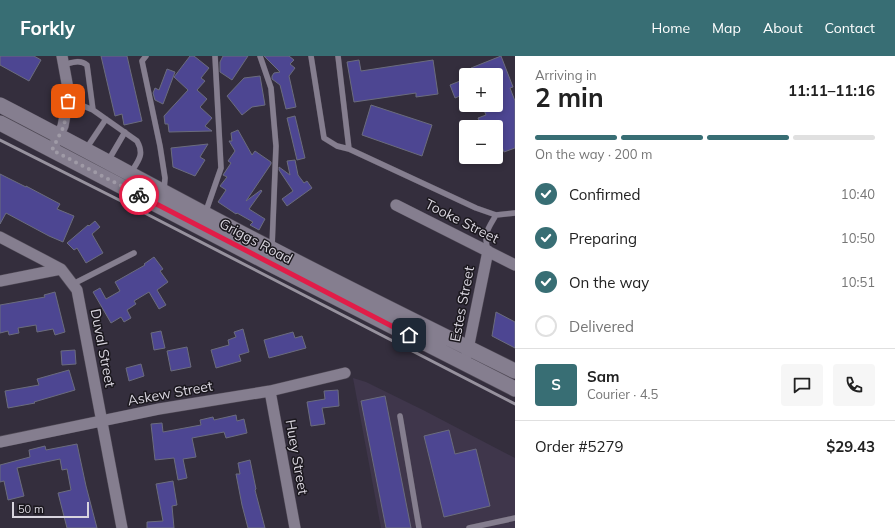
<!DOCTYPE html>
<meta charset="utf-8">
<style>
:root{--surface:#fff;--page:#f6f6f6;--text:#222;--muted:#767676;--line:#e0e0e0;--accent:#386e74}
body{margin:0;font-family:Mulish,sans-serif;background:var(--page);color:var(--text);height:100vh;display:flex;flex-direction:column;font-size:15px;white-space:nowrap}
*{box-sizing:border-box;margin:0}
p{font-size:13px;color:var(--muted)}
.icon{flex:none;width:22px;height:22px;fill:none;stroke:currentColor;stroke-width:2;stroke-linecap:round;stroke-linejoin:round}
.map{position:relative;flex:1;overflow:hidden}
.side{display:flex;flex-direction:column;background:var(--surface);width:380px}
.side>*{flex:none}
.buttons{position:absolute;left:459px;top:12px;display:grid;gap:8px}
.buttons a{display:grid;place-items:center;width:44px;height:44px;border-radius:4px;background:var(--surface);box-shadow:0 2px 6px #0003;font-size:20px}
.scale{position:absolute;left:12px;bottom:10px;width:77px;box-sizing:border-box;padding-left:4px;border:2px solid #d8d4de;border-top:0;font-size:11px;line-height:14px;white-space:nowrap;color:#d8d4de;-webkit-text-stroke:3px #1b181e;paint-order:stroke}
.pin{position:absolute;display:grid;place-items:center;width:34px;height:34px;color:#fff;margin:-17px;border-radius:8px;box-shadow:0 2px 6px #0006}
.courier{position:absolute;display:grid;place-items:center;width:40px;height:40px;margin:-20px;border:3px solid #e11d48;border-radius:50%;background:#fff;color:#222;box-shadow:0 1px 5px #0007}
.headline em{font-style:normal;font-weight:700}
.headline div{display:flex;flex-direction:column-reverse}
.headline{display:flex;align-items:center;justify-content:space-between;height:68px;padding:0 20px}
h1{font-size:26px;font-weight:700;line-height:30px}
.bar{display:grid;grid-template-columns:repeat(4,1fr);gap:6px 4px;align-content:center;height:48px;padding:0 20px}
.bar i{height:5px;border-radius:3px;background:var(--line)}
.bar .selected{background:var(--accent)}
.bar p{grid-column:span 4}
.line{display:flex;align-items:center;gap:10px;padding:0 20px;border-top:1px solid var(--line)}
.line div{flex:1}
.round{display:grid;place-items:center;flex:none;width:42px;height:42px;border-radius:4px;background:var(--page)}
ol{padding:0 20px;list-style:none}
li{display:flex;align-items:center;gap:12px;height:44px}
li p{margin-inline-start:auto}
li .icon{padding:4px;border-radius:50%;background:var(--accent);color:#fff;stroke-width:4}
li:last-child{color:var(--muted)}
li i{width:22px;height:22px;border:2px solid var(--line);border-radius:50%}
header{display:flex;align-items:center;gap:24px;box-sizing:border-box;height:56px;padding:0 20px;background:var(--accent);color:#fff}
header strong{font-size:19px}
nav{display:flex;gap:22px;margin-inline-start:auto;font-size:14px}
main{display:flex;flex:1;min-height:0}
.map>svg:first-child{display:block}
.built{fill:#3f364b}
.building{fill:#4d4692;stroke:#6b6c7d}
.lines{fill:none;stroke-linecap:round;stroke-linejoin:round}
.service-casing{stroke:#514b57;stroke-width:6}
.minor-casing{stroke:#514b57;stroke-width:12}
.secondary-casing{stroke:#514b57;stroke-width:16}
.service{stroke:#857e8f;stroke-width:5.5}
.minor{stroke:#857e8f;stroke-width:11}
.secondary{stroke:#857e8f;stroke-width:15}
.rail{stroke:#97929e;stroke-width:3}
.done{stroke:#9f9aa6;stroke-width:4;stroke-dasharray:0 7.2}
.route{stroke:#e11d48;stroke-width:5}
.labels{text-anchor:middle;dominant-baseline:central;stroke-width:3;stroke-linejoin:round;paint-order:stroke}
.street-label{font-size:14px;fill:#d8d4de;stroke:#1b181e}
</style>
<header>
<strong>Forkly</strong>
<nav><a>Home</a><a>Map</a><a>About</a><a>Contact</a></nav>
</header>
<main>
<div class="map">
<svg width="515" height="472" viewBox="0 0 515 472">
<rect width="100%" height="100%" fill="#342e3d"/>
<!-- built -->
<path class="built" d="M353 322 366 326 423 354 515 402V472H381Z"/>
<!-- building -->
<path class="building" d="M0 0H34L41 4 29 25 0 9Z
M101 0H127L142 65 124 69 122 58 115 60Z
M190 0H194L209 12 201 22 205 25 197 34 207 43 200 51 212 62 205 70 212 75 169 76 168 68H165L164 60 188 34 174 21Z
M223 0H248L232 24 220 16V6Z
M264 0H289L294 4 290 8 295 12 289 20 296 51 286 53 280 29 272 23V20L274 17 280 16Z
M501 0 513 31 510 32 515 45V92L504 96 496 76V71H494L493 67 482 71 478 62 486 59 482 49H496V19H474L471 12Z
M359 4 361 15 433 4 438 38 416 41V37L354 46 347 6Z
M167 13 175 16 163 48 155 44 153 37 155 32 159 34Z
M260 20 265 49 252 51 242 59 227 40 244 22Z
M460 25 465 38 455 42 450 29Z
M371 49 432 69 422 100 362 79Z
M295 60 305 102 297 104 287 62Z
M238 74 252 99 255 95 271 106V108L246 145 261 134 262 135 249 153 265 163 259 174 250 169 253 166 237 157 236 158 218 146 226 134 220 130 227 121 223 119 231 107 228 105 235 95 229 85H232L231 77Z
M208 88 200 101 205 104 195 120 173 111 171 92Z
M295 104 298 119 304 127 307 125 312 132 287 150 282 143 293 135 279 114V111L290 119 287 105Z
M0 118 26 131V130L60 148 57 153 74 160 63 186 49 180 6 157 0 168Z
M95 165 100 171 92 178 103 197 86 207 77 192 74 194 67 187 88 169 89 170Z
M154 201 163 213 160 215 168 226 157 234 166 249 159 253 149 236 134 245 136 248 127 254 131 262 124 266 121 261 111 267 93 236 100 232 106 243 120 235 115 226 145 209 144 208Z
M55 236 65 276 55 279 53 273 37 276 36 269 18 272 19 277 9 279 8 275 0 277V249L45 241 44 239Z
M496 256 515 266V292L492 280Z
M243 273 249 296 239 299 241 305 216 312 211 294 229 289 228 284 236 281 234 276Z
M161 275 165 292 154 294 151 277Z
M293 276 295 282 302 280 306 292 269 302 264 284Z
M187 291 191 311 171 315 167 295Z
M75 294 76 308 62 309 61 295Z
M141 308 144 320 129 325 126 312Z
M69 314 75 334 34 346 35 347 8 352 5 335 39 329 37 323Z
M338 334 339 350 322 352 325 368 311 370 307 346 325 343 324 335Z
M385 340 411 472H386L361 345Z
M236 359 237 365 244 363 247 377 226 382 224 376 192 382 196 401 183 403 187 422 178 424 174 402 155 404 151 368 162 367 163 376 201 369 200 364 213 361 214 364Z
M449 374 455 398 476 393 490 450 444 461 424 380Z
M77 388 86 430 97 472H67L58 437 71 434 67 413 62 414 60 403 17 412 24 440 8 444 4 425 0 426V409L30 401 29 394 45 390 46 394Z
M250 404 256 433 255 434 265 472H248L242 449 236 418H240L238 407Z
M173 425 177 449 172 450 174 472H147V466L163 465 156 428Z"/>
<g class="lines">
<defs>
<path id="service" d="M146 0 142 5 160 90 165 122 164 134
M260 0 271 32 276 90 272 191
M311 0 324 82 337 90 349 93
M338 0 349 93 476 152 496 159 515 157
M63 9C71 7 80 3 87 9L93 54
M68 45 81 49 93 54 137 85C145 99 138 105 130 118
M86 93 106 63
M108 105 125 76
M205 158 221 112 215 0
M488 195C483 177 488 173 496 159
M73 228 134 197
M400 360 419 472
M469 472 515 462"/>
<path id="minor" d="M52 94 63 70 69 38 62 0
M396 149 515 209
M0 181 61 213 77 234 122 472
M0 225 61 213
M467 298 488 195
M270 335 295 472
M0 386 159 353 270 335 345 317"/>
<path id="secondary" d="M0 49C91 96 181 146 272 193 353 235 434 275 515 315
M0 67 270 208 515 333"/>
</defs>
<!-- service casing -->
<use href="#service" class="service-casing"/>
<!-- minor casing -->
<use href="#minor" class="minor-casing"/>
<!-- secondary casing -->
<use href="#secondary" class="secondary-casing"/>
<!-- service -->
<use href="#service" class="service"/>
<!-- minor -->
<use href="#minor" class="minor"/>
<!-- secondary -->
<use href="#secondary" class="secondary"/>
<!-- rail -->
<path class="rail" d="M0 84 135 152 515 348"/>
</g>
<g class="lines">
<!-- done -->
<path class="done" d="M68 45 64 70 52 94 139 139"/>
<!-- route -->
<path class="route" d="M139 139 409 279"/>
</g>
<g class="labels">
<!-- street labels -->
<g class="street-label">
<text transform="translate(462 165) rotate(27)">Tooke Street</text>
<text transform="translate(256 185) rotate(28)">Griggs Road</text>
<text transform="translate(462 248) rotate(-79)">Estes Street</text>
<text transform="translate(103 292) rotate(79)">Duval Street</text>
<text transform="translate(170 337) rotate(-10)">Askew Street</text>
<text transform="translate(297 401) rotate(80)">Huey Street</text>
</g>
</g>
</svg>
<div class="buttons">
<a>+</a>
<a>−</a>
</div>
<div class="scale">50 m</div>
<div class="pin" style="left:68px;top:45px;background:#ea580c"><svg class="icon" aria-label="bag" viewBox="0 0 24 24"><path d="M5 8h14l-1 12H6zM9 8a3 3 0 0 1 6 0"/></svg></div>
<div class="pin" style="left:409px;top:279px;background:#1f2937"><svg class="icon" aria-label="home" viewBox="0 0 24 24"><path d="M3 11l9-7 9 7M6 9v11h12V9"/></svg></div>
<div class="courier" style="left:139px;top:139px"><svg class="icon" aria-label="bike" viewBox="0 0 24 24"><circle cx="6" cy="16" r="4"/><circle cx="18" cy="16" r="4"/><path d="M6 16l4-8h5l3 8M10 8l3 8H6M13 5h3"/></svg></div>
</div>
<section class="side">
<div class="headline"><div><h1>2 min</h1><p>Arriving in</p></div><em>11:11–11:16</em></div>
<div class="bar"><i class="selected"></i><i class="selected"></i><i class="selected"></i><i></i><p>On the way · 200 m</p></div>
<ol>
<li><svg class="icon" aria-label="check" viewBox="0 0 24 24"><path d="M5 12l5 5 9-10"/></svg>Confirmed<p>10:40</p></li>
<li><svg class="icon" aria-label="check" viewBox="0 0 24 24"><path d="M5 12l5 5 9-10"/></svg>Preparing<p>10:50</p></li>
<li><svg class="icon" aria-label="check" viewBox="0 0 24 24"><path d="M5 12l5 5 9-10"/></svg>On the way<p>10:51</p></li>
<li><i></i>Delivered</li>
</ol>
<div class="line" style="height:72px"><b class="round" style="background:var(--accent);color:#fff">S</b><div><b>Sam</b><p>Courier · 4.5</p></div><a class="round"><svg class="icon" aria-label="chat" viewBox="0 0 24 24"><path d="M4 5h16v11H9l-5 4z"/></svg></a><a class="round"><svg class="icon" aria-label="phone" viewBox="0 0 24 24"><path d="M5 4h4l2 5-3 2q2 4 5 5l2-3 5 2v4C11 20 4 13 5 4z"/></svg></a></div>
<div class="line" style="height:52px"><div>Order #5279</div><b>$29.43</b></div>
</section>
</main>
